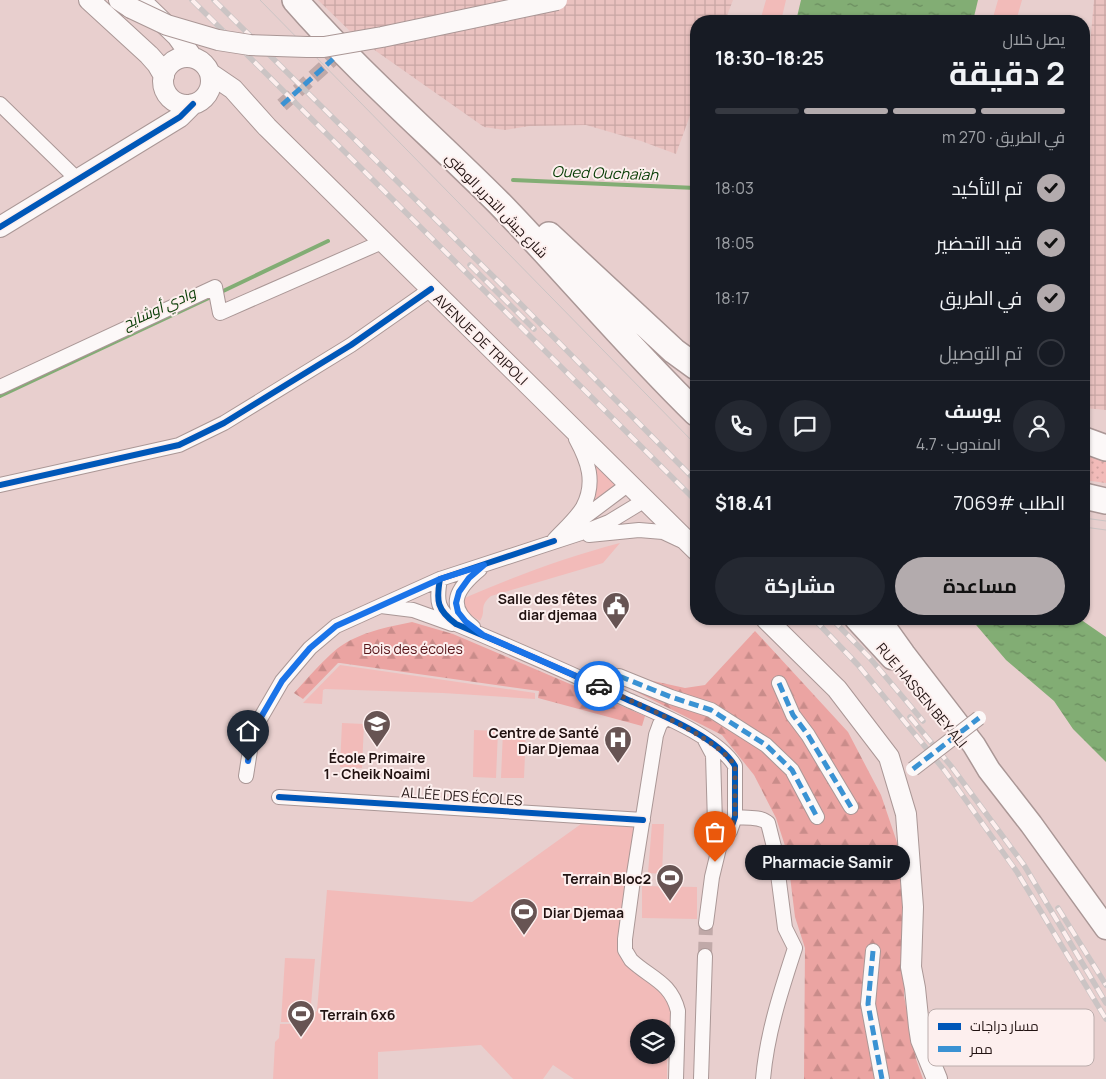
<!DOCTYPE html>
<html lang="ar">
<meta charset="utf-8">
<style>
:root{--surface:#171b24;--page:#242831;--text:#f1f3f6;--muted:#9ea1a6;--line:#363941;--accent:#b3abad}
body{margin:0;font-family:Manrope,Cairo,sans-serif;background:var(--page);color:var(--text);direction:rtl;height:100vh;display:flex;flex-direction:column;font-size:19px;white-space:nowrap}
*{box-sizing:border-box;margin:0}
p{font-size:16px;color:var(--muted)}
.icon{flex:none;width:28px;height:28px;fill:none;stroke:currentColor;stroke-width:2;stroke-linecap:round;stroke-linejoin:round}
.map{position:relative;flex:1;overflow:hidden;direction:ltr}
.drawer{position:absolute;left:690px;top:15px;width:400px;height:610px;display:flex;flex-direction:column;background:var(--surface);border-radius:20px;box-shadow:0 1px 4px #0004;direction:rtl}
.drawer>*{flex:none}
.controls{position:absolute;left:630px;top:1019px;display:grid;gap:10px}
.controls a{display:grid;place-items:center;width:45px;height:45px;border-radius:50%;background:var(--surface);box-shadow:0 1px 4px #0004;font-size:25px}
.pin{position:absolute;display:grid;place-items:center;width:42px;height:42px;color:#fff;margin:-51px -21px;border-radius:50% 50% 50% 0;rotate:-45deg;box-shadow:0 0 5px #0007}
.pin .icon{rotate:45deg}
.courier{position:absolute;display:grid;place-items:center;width:50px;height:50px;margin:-25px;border:4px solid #1a73e8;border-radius:50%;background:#fff;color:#222;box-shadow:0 1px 6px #0007}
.bubble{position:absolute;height:35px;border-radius:18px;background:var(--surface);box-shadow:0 1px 4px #0004;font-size:16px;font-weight:700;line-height:35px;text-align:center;direction:rtl}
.head em{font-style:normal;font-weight:700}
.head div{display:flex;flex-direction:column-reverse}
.head{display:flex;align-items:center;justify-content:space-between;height:85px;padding:0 25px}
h1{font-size:32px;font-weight:700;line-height:38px}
.bar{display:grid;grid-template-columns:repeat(4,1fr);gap:8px 5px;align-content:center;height:60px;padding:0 25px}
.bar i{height:6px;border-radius:4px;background:var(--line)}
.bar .active{background:var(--accent)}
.bar p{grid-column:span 4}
.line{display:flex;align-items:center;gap:12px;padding:0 25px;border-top:1px solid var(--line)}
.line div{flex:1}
.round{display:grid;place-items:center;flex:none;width:52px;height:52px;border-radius:26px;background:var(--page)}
ol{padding:0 25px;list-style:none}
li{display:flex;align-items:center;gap:15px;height:55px}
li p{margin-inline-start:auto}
li .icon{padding:5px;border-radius:50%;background:var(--accent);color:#111;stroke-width:4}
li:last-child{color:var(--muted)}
li i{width:28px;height:28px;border:2px solid var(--line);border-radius:50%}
.cta{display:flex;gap:10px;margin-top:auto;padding:10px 25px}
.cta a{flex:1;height:58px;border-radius:30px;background:var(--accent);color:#111;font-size:20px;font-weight:700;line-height:58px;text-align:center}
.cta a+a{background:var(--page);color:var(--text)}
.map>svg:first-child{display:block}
.industrial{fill:url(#industrial-grid)}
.grass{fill:#f2bbb9;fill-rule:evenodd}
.forest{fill:url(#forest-firs)}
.park{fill:url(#park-dots)}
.water{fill:url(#water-ripples)}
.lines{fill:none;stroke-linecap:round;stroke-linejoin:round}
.stream{stroke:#82ad74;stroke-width:4}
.street-tunnel{stroke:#c0a9a8;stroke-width:14;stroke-dasharray:14 7;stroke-linecap:butt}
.street-casing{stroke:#aa9796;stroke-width:16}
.secondary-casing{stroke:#aa9796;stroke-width:22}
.primary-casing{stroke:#aa9796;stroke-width:25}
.highway-casing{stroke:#aa9796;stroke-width:28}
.street{stroke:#fcf8f8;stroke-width:14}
.secondary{stroke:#fcf8f8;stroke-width:20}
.primary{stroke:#fcf8f8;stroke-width:22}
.highway{stroke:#fcf8f8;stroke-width:25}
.tram{stroke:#cbc4c4;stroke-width:1}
.rail-casing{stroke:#cbc4c4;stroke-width:5.5}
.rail{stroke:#fdefee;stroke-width:4;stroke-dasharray:11;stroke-linecap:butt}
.street-bridge-casing{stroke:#aa9796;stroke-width:16;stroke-linecap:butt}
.secondary-bridge-casing{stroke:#aa9796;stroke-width:22;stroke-linecap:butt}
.street-bridge{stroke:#fcf8f8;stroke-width:14}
.secondary-bridge{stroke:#fcf8f8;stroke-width:20}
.quiet{stroke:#3a92d3;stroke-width:5;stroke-dasharray:10 5;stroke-linecap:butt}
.cycleway-casing{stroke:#fdefee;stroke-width:9}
.cycleway{stroke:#0057b8;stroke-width:6}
.done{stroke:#675453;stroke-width:5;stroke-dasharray:0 9}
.route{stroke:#1a73e8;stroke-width:6}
.labels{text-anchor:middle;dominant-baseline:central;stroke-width:4;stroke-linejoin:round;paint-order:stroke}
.street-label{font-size:14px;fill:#211211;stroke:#fdefee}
.poi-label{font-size:14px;font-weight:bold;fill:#211211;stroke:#fdefee;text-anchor:end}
.park-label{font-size:14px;fill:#581418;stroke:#fdefee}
.water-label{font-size:15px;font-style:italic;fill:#063b03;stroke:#fdefee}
.key{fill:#fdefee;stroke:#bbadac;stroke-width:1}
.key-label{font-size:14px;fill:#211211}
</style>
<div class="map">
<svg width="1106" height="1079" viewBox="0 0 1106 1079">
<defs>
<pattern id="industrial-grid" width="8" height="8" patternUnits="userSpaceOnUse" patternTransform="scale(1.25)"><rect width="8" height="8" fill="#eac2c0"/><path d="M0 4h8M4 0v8" fill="none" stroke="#c8a6a4"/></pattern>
<pattern id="forest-firs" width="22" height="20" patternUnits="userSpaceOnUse" patternTransform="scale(1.25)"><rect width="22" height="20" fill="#eba4a2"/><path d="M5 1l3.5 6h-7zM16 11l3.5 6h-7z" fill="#c98c8a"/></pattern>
<pattern id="park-dots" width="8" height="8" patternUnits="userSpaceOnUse" patternTransform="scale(1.25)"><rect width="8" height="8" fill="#f2bbb9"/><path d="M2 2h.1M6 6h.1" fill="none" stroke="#cfa09e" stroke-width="1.8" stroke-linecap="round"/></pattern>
<pattern id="water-ripples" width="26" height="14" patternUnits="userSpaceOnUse" patternTransform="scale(1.25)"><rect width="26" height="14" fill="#82ad74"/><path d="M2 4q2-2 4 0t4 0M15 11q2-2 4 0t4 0" fill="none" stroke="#6a8b5e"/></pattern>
</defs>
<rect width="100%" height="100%" fill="#e8cfce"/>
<!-- industrial -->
<path class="industrial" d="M318 0H733L725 21H696V99L676 154 641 141 586 125 529 126 505 130 484 127 356 37Z
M1094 0H1106V410L1084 408V125L1085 99 1084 98V57L1089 56Z"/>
<!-- grass -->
<path class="grass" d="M766 0H786L781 21H760Z
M998 0H1022L1016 21H992Z
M595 459 619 484 592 505Z
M620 543 603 563 491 596C478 607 487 610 480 621L471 615 463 607 462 599C513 577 566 557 620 543Z
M340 665 535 693V699L443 693 325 689 323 690 322 704 303 703Z
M342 723 364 724 362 768 340 767Z
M474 730 498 731 496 778 473 777Z
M503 731H526L524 778H501Z
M581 824 640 827 624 952 675 1001 667 1060V1079H574L553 1065 543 1079H513L481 1045 378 1052V1079H273L275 1042 279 1038 280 1024H299L302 1022H281L285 958 315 959 310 1016 317 1011 327 890 472 902ZM639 1028H666V1055H639Z
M652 824H664L662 874 648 873Z
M642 886 697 887V919L642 918Z"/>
<!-- forest -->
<path class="forest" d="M412 622 453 634 645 716 642 726 538 698 539 691 340 663H338L303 699 294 693C308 678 322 661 338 648 360 632 387 627 412 622Z
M755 631 848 732 881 795 904 863V996L916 1059 923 1079H804L805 948 795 917 787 852 776 818 754 775 722 735 615 681 625 670 644 679 685 688 705 685Z"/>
<!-- park -->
<path class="park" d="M1084 455 1106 462V483L1084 480Z"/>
<!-- water -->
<path class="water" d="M801 0H978L973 21H796Z
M971 619H1080L1106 637V762L1073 729 1054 701 1006 660Z"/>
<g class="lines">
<!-- stream -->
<path class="stream" d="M513 180 696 188
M219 293 328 241
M0 396 213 296"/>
<!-- street-tunnel -->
<path class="street-tunnel" d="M282 105 333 59
M705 956 706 923"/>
<defs>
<path id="street" d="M0 104 78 180
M0 387 215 287 220 313 382 242
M0 485 179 445 224 423 351 345 431 289
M574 525 622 489 628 483
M589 535 639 530 663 532 680 540
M554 540C563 530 576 519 583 507 596 482 588 461 576 439
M440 579C436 601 437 610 456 624 513 648 570 673 626 699 657 713 718 737 735 766V817L730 831 719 848
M381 606 413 610 452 624
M473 627C445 606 457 588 480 569
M619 676 671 697 711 710 766 745 792 770 817 817
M779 683 793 715 808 735 851 807
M666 718 660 724 656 735 633 880 625 939V950L631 960C650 978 671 982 678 1011L676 1079
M705 740 713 755 715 823 719 848 712 877 706 923
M246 776 253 731 282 681 310 648 336 626 440 579 581 533 609 522 637 505 644 498
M279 797 643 820
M735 817C745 818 761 816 768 823L775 851 785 928 795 948C781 991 767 1033 763 1079
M873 951 868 1004 882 1079
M701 1079 705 956"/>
<path id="secondary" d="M89 0 149 55 157 64 164 76
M119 0 131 8
M140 0 177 36 192 57
M163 81a24 24 0 1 1 48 0a24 24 0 1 1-48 0Z
M211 74 233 89 267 127 696 550
M0 227 180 117 193 104
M766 619 837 689 889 757 906 814 913 907 911 967 915 988 919 1027 921 1040 937 1079"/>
<path id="primary" d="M856 619 892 658
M879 619 904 654 974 745 989 770 1031 824 1106 928"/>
<path id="highway" d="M295 0C358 72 431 135 499 203 566 272 627 346 696 413
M549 235 674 351 696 367
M1084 440 1106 448
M1084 496 1106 501"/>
</defs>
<!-- street casing -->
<use href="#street" class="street-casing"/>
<!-- secondary casing -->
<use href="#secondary" class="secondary-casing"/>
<!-- primary casing -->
<use href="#primary" class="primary-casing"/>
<!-- highway casing -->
<use href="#highway" class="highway-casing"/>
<!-- street -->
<use href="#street" class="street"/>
<!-- secondary -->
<use href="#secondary" class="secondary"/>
<!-- primary -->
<use href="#primary" class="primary"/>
<!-- highway -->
<use href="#highway" class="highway"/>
<!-- tram -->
<path class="tram" d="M260 0 696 445
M1084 518 1106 521
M1084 527 1106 530"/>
<defs>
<path id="rail" d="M192 0 696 501
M214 0 503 286 696 481
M470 265 534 329
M814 619 858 665 945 771 1017 872 1106 1019
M832 619 869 657 923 721
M910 717 951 766 1024 865 1106 1003
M1058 908 1106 985"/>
</defs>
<!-- rail casing -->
<use href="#rail" class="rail-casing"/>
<!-- rail -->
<use href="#rail" class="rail"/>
<defs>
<path id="street-bridge" d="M913 769 979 718"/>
<path id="secondary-bridge" d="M131 8 167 25 218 40 250 45 307 47H324L382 37 557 0"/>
</defs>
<!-- street-bridge casing -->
<use href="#street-bridge" class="street-bridge-casing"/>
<!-- secondary-bridge casing -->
<use href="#secondary-bridge" class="secondary-bridge-casing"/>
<!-- street-bridge -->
<use href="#street-bridge" class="street-bridge"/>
<!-- secondary-bridge -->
<use href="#secondary-bridge" class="secondary-bridge"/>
<!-- quiet -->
<path class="quiet" d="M282 105 333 59
M619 676 671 697 711 710 766 745 792 770 817 817
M779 683 793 715 808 735 851 807
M913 769 979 718
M873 951 868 1004 882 1079"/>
<defs>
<path id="cycleway" d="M0 227 180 117 193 104
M0 485 179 445 224 423 351 345 431 289
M554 541 440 579C436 601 437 610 456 624 513 648 570 673 626 699 657 713 718 737 735 766V817L730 831 719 848
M279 797 643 820"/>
</defs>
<!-- cycleway casing -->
<use href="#cycleway" class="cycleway-casing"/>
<!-- cycleway -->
<use href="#cycleway" class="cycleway"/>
</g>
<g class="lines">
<!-- done -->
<path class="done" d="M599 686C633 702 717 736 735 766V817L730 830 718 848 715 862"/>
<!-- route -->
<path class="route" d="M248 761 253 731 282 681 310 648 336 626 440 579 484 565 469 578 459 592 456 603 458 612 466 622 483 635 599 686"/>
</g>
<!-- icons -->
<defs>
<symbol id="civic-pin" viewBox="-11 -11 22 30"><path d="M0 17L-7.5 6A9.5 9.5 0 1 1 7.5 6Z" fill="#675453" stroke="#fdefee"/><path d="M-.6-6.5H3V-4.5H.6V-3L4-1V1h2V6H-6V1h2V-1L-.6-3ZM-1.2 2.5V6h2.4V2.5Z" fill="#fff"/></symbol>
<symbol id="school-pin" viewBox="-11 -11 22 30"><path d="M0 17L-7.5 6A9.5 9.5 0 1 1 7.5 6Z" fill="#675453" stroke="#fdefee"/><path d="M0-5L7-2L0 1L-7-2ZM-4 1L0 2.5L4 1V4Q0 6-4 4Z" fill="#fff"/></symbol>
<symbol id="hospital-pin" viewBox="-11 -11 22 30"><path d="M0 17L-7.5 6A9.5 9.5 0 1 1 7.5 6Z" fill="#675453" stroke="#fdefee"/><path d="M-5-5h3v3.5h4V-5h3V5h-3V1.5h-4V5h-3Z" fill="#fff"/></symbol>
<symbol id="stadium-pin" viewBox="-11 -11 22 30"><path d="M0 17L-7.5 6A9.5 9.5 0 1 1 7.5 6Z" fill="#675453" stroke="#fdefee"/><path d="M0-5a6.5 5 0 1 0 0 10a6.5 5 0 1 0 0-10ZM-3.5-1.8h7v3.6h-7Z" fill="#fff"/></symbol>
</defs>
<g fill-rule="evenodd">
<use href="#civic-pin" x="600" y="590" width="32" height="43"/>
<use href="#school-pin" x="361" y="708" width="32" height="43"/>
<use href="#hospital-pin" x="602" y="724" width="32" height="43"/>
<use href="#stadium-pin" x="654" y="862" width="32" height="43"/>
<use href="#stadium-pin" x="508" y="896" width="32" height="43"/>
<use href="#stadium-pin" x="285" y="998" width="32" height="43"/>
</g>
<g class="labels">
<!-- street labels -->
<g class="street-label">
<text transform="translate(497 205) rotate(46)">شارع جيش التحرير الوطني</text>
<text transform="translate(481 339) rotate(44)">AVENUE DE TRIPOLI</text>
<text transform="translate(922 695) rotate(50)">RUE HASSEN BEY ALI</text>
<text transform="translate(462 796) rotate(4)">ALLÉE DES ÉCOLES</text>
</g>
<!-- poi labels -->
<g class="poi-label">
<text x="597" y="598">Salle des fêtes<tspan x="597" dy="16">diar djemaa</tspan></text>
<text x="599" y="732">Centre de Santé<tspan x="599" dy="16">Diar Djemaa</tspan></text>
<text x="377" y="757" text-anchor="middle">École Primaire<tspan x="377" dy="16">1 - Cheik Noaimi</tspan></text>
<text x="651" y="878">Terrain Bloc2</text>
<text x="543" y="912" text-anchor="start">Diar Djemaa</text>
<text x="320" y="1014" text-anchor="start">Terrain 6x6</text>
</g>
<!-- park labels -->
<g class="park-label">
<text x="413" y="648">Bois des écoles</text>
</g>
<!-- water labels -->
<g class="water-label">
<text transform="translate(605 173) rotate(2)">Oued Ouchaïah</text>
<text transform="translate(159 308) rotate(-25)">وادي أوشايح</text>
</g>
</g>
<!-- legend -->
<rect x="928" y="1009" width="166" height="57" rx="8" class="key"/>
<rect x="938" y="1023" width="23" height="7" fill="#0057b8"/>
<rect x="938" y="1046" width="23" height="6" fill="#3a92d3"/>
<g class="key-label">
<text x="970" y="1031">مسار دراجات</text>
<text x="970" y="1054">ممر</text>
</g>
</svg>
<div class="controls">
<a><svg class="icon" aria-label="layers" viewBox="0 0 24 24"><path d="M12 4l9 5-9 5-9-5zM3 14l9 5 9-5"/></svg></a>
</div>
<div class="pin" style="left:715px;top:862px;background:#ea580c"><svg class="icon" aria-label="bag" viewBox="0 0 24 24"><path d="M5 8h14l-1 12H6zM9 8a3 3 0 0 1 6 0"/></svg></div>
<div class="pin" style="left:248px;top:761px;background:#1f2937"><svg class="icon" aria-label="home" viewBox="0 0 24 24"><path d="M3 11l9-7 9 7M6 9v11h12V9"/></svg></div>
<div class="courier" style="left:599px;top:686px"><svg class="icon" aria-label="car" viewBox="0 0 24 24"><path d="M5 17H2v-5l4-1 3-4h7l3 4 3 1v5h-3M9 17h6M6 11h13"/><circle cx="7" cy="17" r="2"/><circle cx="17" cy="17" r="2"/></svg></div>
<div class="bubble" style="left:745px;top:845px;width:165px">Pharmacie Samir</div>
<section class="drawer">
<div class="head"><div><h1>2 دقيقة</h1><p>يصل خلال</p></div><em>18:25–18:30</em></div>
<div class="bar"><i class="active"></i><i class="active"></i><i class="active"></i><i></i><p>في الطريق · 270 m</p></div>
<ol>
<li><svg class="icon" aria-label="check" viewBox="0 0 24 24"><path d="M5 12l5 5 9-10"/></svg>تم التأكيد<p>18:03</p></li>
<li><svg class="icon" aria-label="check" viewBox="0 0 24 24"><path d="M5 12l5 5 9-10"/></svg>قيد التحضير<p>18:05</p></li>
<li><svg class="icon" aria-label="check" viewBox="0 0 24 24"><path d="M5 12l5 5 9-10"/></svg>في الطريق<p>18:17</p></li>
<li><i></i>تم التوصيل</li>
</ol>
<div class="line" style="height:90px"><a class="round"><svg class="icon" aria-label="person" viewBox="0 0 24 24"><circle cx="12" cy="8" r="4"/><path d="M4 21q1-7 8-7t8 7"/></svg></a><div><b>يوسف</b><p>المندوب · 4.7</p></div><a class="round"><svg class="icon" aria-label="chat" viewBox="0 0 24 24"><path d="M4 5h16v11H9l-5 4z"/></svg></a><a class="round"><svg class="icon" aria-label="phone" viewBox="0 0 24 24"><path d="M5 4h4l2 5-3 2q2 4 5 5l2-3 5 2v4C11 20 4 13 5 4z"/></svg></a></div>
<div class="line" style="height:65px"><div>الطلب #7069</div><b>$18.41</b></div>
<div class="cta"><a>مساعدة</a><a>مشاركة</a></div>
</section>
</div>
